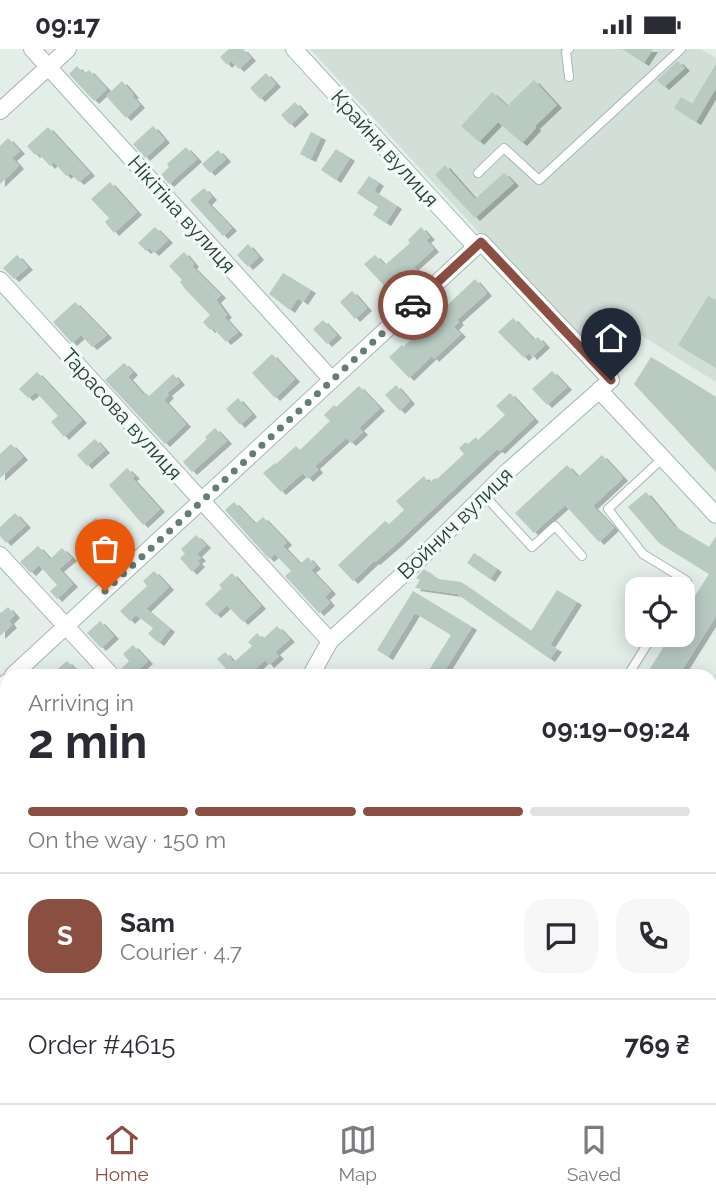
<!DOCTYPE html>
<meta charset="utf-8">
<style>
:root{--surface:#fff;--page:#f7f7f7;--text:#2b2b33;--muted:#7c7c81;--line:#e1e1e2;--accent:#8a4f40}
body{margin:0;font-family:Raleway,sans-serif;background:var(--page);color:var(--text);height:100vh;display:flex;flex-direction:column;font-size:26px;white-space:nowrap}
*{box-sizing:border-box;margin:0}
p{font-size:23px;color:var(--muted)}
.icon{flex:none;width:38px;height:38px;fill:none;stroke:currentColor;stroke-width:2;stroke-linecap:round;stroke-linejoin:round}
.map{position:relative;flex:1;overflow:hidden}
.drawer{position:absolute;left:0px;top:620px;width:718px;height:436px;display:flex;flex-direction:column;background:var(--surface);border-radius:21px 21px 0 0;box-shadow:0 4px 18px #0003}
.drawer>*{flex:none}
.fabs{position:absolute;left:625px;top:528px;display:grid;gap:14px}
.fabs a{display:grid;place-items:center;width:70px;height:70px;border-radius:14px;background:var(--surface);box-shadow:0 4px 18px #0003;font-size:35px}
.pin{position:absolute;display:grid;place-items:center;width:60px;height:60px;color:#fff;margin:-72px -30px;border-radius:50% 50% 50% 0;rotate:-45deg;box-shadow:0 0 7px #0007}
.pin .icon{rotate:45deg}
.courier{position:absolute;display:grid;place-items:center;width:70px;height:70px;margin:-35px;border:5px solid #8a4f40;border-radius:50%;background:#fff;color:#222;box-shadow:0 2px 9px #0007}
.headline em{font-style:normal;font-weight:700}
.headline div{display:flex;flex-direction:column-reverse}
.headline{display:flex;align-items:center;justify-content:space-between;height:119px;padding:0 28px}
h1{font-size:46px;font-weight:700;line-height:52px}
.bar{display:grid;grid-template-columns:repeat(4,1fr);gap:10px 7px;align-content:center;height:84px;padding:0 28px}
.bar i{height:9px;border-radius:5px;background:var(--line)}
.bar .current{background:var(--accent)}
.bar p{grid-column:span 4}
.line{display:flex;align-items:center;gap:18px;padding:0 28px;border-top:2px solid var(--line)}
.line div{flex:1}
.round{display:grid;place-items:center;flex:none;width:74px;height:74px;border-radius:21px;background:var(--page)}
.status{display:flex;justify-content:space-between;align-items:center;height:49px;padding:0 35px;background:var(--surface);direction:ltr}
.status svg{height:19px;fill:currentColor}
.dock{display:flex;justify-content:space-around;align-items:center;height:98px;border-top:2px solid var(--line);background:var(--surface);font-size:19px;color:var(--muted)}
.dock a{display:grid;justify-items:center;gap:4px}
.dock .current{color:var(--accent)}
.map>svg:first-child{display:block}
.built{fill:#d1dfd8}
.green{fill:#bae2c5}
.building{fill:#b8cac2;filter:url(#shadow)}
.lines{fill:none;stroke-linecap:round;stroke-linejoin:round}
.lane-casing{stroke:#a5b7b1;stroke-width:10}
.street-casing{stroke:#a5b7b1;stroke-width:18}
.secondary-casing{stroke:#a0bcb2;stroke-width:23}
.lane{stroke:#fff;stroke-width:8}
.street{stroke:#fff;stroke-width:16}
.secondary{stroke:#fff;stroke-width:21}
.done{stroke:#647e77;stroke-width:7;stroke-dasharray:0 12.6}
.route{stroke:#8a4f40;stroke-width:9}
.labels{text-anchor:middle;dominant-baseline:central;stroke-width:6;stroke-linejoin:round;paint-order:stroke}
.street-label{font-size:21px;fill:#204239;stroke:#f4faf7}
</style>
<div class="status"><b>09:17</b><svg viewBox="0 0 49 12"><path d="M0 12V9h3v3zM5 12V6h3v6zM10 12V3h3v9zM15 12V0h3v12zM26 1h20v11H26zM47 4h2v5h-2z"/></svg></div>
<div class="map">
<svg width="716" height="1054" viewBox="0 0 716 1054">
<defs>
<filter id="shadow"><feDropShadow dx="5" dy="3" stdDeviation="0" flood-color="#0004"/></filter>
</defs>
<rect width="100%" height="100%" fill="#e3eee9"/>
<!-- built -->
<path class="built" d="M310 0H701L716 9V333L631 280 603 314 485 190Z"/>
<!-- green -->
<path class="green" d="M716 724V947L711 956 710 733Z
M515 1048H653L650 1054H511Z"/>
<!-- building -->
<path class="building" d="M229 0H243L251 9 239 20 231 12 227 16 220 8Z
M622 0H653L644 14Z
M678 12 685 19 664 38 657 31Z
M716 15V39L696 73 674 59 681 48 692 55Z
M77 17 84 25 89 21 107 40 94 52 69 25Z
M266 24 276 35 260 50 250 39Z
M534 31 557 56 535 77 536 79 522 94 498 73 479 93 461 77 492 43 507 57Z
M122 32 134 46 132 47 140 56 126 69 106 47Z
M295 53 304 63 290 76 281 66Z
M153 77 165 91 145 109 133 95Z
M48 78 90 124 79 133 70 124 66 127 54 113 50 117 38 104 35 106 27 97Z
M311 83 321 88 311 110 300 105Z
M8 89 20 102 12 109 19 117 0 135V97Z
M186 98 197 110 169 135 161 126 169 118 167 115Z
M336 100 350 109 336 131 321 121Z
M218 101 226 110 210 124 202 115Z
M445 116 475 150 504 124 514 134 475 169 435 126Z
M369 127 379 134 374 142 397 157 386 174 373 166 378 158 357 144Z
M110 133 137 163 114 184 105 173 109 169 91 150Z
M204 139 212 148 207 153 232 179 223 187 190 151Z
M155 178 168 191 154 204 149 199 146 202 138 194Z
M421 178 430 188 426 191 434 200 414 218 418 223 410 229 406 225 388 241 364 215 375 206 385 216 410 194 408 191Z
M248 195 259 208 248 218 237 206Z
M184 203 194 215 192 217 221 246 216 251 227 266 224 268 238 283 226 293 213 279 210 281 203 273 210 266 186 241 180 233 182 231 169 217Z
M17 206 28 218 14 230 3 219Z
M283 224 311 241 303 253 298 249 290 261 269 245Z
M475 230 487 244 457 271 459 273 454 278 461 285 434 310 432 307 409 329 389 308 402 296 403 298Z
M352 242 367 259 355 270 340 253Z
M708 247 716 251V319L678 296Z
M75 253 107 286 92 298 81 286 72 294 53 273Z
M513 269 534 291 538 288 545 296 532 308 529 304 524 309 498 283Z
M323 271 337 286 327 295 313 280Z
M272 305 295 330 275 349 252 324Z
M651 308 716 348V423L634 335Z
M124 314 133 323 128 328 144 346 146 344 149 347 173 325 180 333 167 344 169 346 164 351 186 375 165 395 105 331Z
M552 322 567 338 547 356 532 340Z
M37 323 82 371 64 388 51 373 58 367 36 343 28 349 19 340Z
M396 336 410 352 400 362 385 346Z
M359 337 380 359 359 379 363 383 351 394 346 389 315 417 318 421 308 430 303 424 281 443 263 424 275 414 276 415 296 397 300 401 330 372 324 366 334 356 336 358Z
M510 344 534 370 500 402 497 400 396 495 375 513 374 512 353 532 338 516 385 472 389 475 404 461 396 452 424 427 429 434 435 429 437 430 464 405 459 399 466 393 468 395 476 388 478 391 505 366 496 357Z
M238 349 252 365 240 376 226 360Z
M215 379 227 392 192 423 183 413 207 390 205 388Z
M95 390 105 401 87 417 77 406Z
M11 395 23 408 0 429V405Z
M602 406 623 429 593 457 614 479 599 493 565 456 534 484 515 464 567 416 578 428Z
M127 419 135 427 132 429 160 460 143 476 109 436Z
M646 443 674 477 709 498 716 487V567L679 626H646L671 586H682V567L709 525 659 494 628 458Z
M234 453 255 475 263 468 287 493 283 497 300 515 308 508 316 517 311 521 331 542 325 548 330 554 319 564 285 527 291 522 275 505 269 510 225 461Z
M15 464 26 476 6 494 0 487V478Z
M96 469 116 491 106 501 85 479Z
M196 486 206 496 197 505 201 509 197 512 200 515 192 523 180 509 185 505 181 500Z
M38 497 50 510 62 499 72 509 59 520 73 535 57 550 50 542 57 536 39 516 31 524 20 513Z
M474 504 497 520 490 530 467 514Z
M424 520 438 530 461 533 531 582 557 541 577 553 550 596 557 600 550 610 457 545 415 539 420 531 416 529Z
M154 522 169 538 146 560 170 580 159 594 148 585 153 579 136 566 130 572 120 562 147 537 143 532Z
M232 524 261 557 243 573 227 556 216 566 205 555 222 539 219 536Z
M413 542 472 578 442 626H426L451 586 415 564 388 608 377 601Z
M8 558 15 566 9 572 12 576 0 587V563L1 564Z
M100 572 114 587 101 599 87 584Z
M277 577 290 590 275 603 279 607 269 616 265 611 249 626H232L217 610 225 603 234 613 252 597 248 593 257 584 263 590Z
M133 596 148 612 132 626H127L121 620 129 612 123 605Z
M67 612 80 626H51Z"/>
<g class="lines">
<defs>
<path id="lane" d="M569 0 566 3 569 28
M478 124 504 99 539 131 681 0
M663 409 608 460 643 505 687 532 681 541
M484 446 532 498 555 477 582 507
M628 626 653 586
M248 1048 253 1054
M89 1054 93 1048
M265 1054 269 1048"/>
<path id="street" d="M32 0 332 331
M294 0 476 198
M0 62 68 0
M0 231 330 592
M599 341 716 466
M0 506 111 626
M13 626 481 193 611 331 507 423 424 506 330 592 311 626
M0 639 7 633
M0 783 7 791
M0 935 7 929
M710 969 716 960
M657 1054 661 1048"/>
<path id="secondary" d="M710 720 716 711
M503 1054 506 1048"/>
</defs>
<!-- lane casing -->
<use href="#lane" class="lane-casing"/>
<!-- street casing -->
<use href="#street" class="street-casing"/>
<!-- secondary casing -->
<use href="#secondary" class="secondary-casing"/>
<!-- lane -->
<use href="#lane" class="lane"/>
<!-- street -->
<use href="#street" class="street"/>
<!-- secondary -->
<use href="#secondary" class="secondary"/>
</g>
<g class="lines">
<!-- done -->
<path class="done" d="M105 542 413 256"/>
<!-- route -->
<path class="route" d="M413 256 481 193 611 331"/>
</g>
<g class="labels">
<!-- street labels -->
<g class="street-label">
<text transform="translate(385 99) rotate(48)">Крайня вулиця</text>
<text transform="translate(182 165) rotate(48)">Нікітіна вулиця</text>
<text transform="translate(122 365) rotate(48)">Тарасова вулиця</text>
<text transform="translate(455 474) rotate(-44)">Войнич вулиця</text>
</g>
</g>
</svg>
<div class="fabs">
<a><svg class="icon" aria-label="locate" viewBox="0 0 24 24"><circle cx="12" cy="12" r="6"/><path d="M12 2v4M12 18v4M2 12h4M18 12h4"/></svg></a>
</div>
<div class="pin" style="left:105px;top:542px;background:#ea580c"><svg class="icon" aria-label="bag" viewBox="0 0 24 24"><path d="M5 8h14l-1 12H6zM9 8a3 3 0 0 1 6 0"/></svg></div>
<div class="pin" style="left:611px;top:331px;background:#1f2937"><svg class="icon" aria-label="home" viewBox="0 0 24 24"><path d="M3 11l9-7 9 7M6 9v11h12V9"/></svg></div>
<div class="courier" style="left:413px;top:256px"><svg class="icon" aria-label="car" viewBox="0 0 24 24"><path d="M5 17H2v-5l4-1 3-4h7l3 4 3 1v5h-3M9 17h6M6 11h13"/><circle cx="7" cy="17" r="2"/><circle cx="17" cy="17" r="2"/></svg></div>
<section class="drawer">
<div class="headline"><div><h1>2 min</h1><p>Arriving in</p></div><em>09:19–09:24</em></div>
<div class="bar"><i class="current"></i><i class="current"></i><i class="current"></i><i></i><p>On the way · 150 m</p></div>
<div class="line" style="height:126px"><b class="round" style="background:var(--accent);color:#fff">S</b><div><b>Sam</b><p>Courier · 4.7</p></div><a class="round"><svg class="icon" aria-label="chat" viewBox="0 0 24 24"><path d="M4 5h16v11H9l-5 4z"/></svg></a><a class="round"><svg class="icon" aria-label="phone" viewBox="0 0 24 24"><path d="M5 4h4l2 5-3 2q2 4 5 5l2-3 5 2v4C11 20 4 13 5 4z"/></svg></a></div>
<div class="line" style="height:91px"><div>Order #4615</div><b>769 ₴</b></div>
</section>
</div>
<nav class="dock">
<a class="current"><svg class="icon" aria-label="home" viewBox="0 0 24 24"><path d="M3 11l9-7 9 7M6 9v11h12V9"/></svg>Home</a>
<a><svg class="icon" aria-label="map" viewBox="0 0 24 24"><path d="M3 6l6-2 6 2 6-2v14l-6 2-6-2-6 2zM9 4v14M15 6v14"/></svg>Map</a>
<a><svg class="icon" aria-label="saved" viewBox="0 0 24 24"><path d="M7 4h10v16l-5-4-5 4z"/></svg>Saved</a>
</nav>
